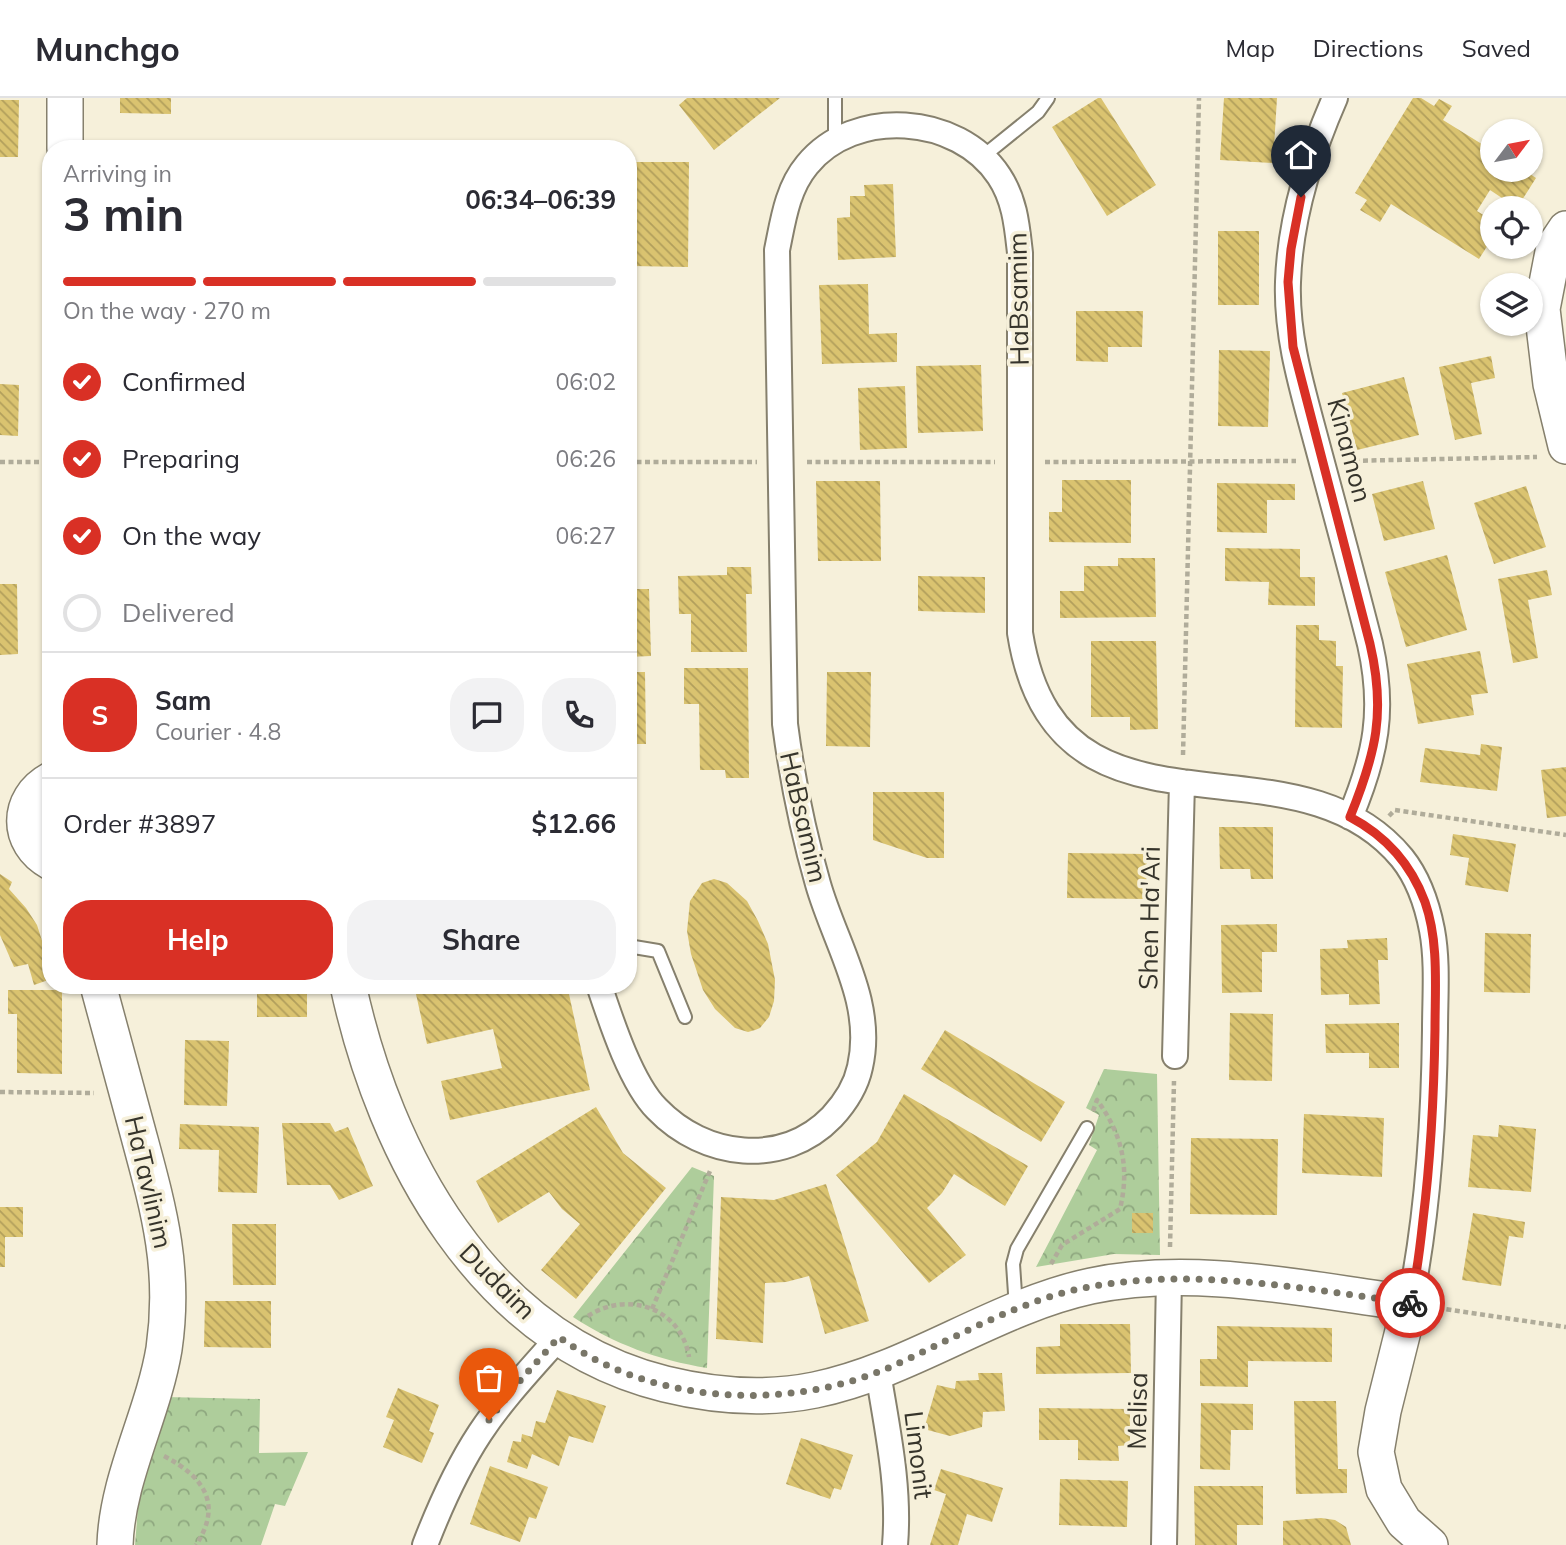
<!DOCTYPE html>
<meta charset="utf-8">
<style>
:root{--surface:#fff;--page:#f2f2f3;--text:#2b2b33;--muted:#7c7c81;--line:#e1e1e2;--accent:#d93025}
body{margin:0;font-family:Mulish,sans-serif;background:var(--page);color:var(--text);height:100vh;display:flex;flex-direction:column;font-size:26px;white-space:nowrap}
*{box-sizing:border-box;margin:0}
p{font-size:23px;color:var(--muted)}
.icon{flex:none;width:38px;height:38px;fill:none;stroke:currentColor;stroke-width:2;stroke-linecap:round;stroke-linejoin:round}
.map{position:relative;flex:1;overflow:hidden}
.panel{position:absolute;left:42px;top:42px;width:595px;height:854px;display:flex;flex-direction:column;background:var(--surface);border-radius:28px;box-shadow:0 2px 5px #0004}
.panel>*{flex:none}
.needle{width:46px;rotate:58deg}
.fabs{position:absolute;left:1480px;top:21px;display:grid;gap:14px}
.fabs a{display:grid;place-items:center;width:63px;height:63px;border-radius:50%;background:var(--surface);box-shadow:0 2px 5px #0004;font-size:35px}
.pin{position:absolute;display:grid;place-items:center;width:60px;height:60px;color:#fff;margin:-72px -30px;border-radius:50% 50% 50% 0;rotate:-45deg;box-shadow:0 0 7px #0007}
.pin .icon{rotate:45deg}
.courier{position:absolute;display:grid;place-items:center;width:70px;height:70px;margin:-35px;border:5px solid #d93025;border-radius:50%;background:#fff;color:#222;box-shadow:0 2px 9px #0007}
.headline em{font-style:normal;font-weight:700}
.headline div{display:flex;flex-direction:column-reverse}
.headline{display:flex;align-items:center;justify-content:space-between;height:119px;padding:0 21px}
h1{font-size:46px;font-weight:700;line-height:52px}
.bar{display:grid;grid-template-columns:repeat(4,1fr);gap:10px 7px;align-content:center;height:84px;padding:0 21px}
.bar i{height:9px;border-radius:5px;background:var(--line)}
.bar .current{background:var(--accent)}
.bar p{grid-column:span 4}
.line{display:flex;align-items:center;gap:18px;padding:0 21px;border-top:2px solid var(--line)}
.line div{flex:1}
.round{display:grid;place-items:center;flex:none;width:74px;height:74px;border-radius:28px;background:var(--page)}
ol{padding:0 21px;list-style:none}
li{display:flex;align-items:center;gap:21px;height:77px}
li p{margin-inline-start:auto}
li .icon{padding:7px;border-radius:50%;background:var(--accent);color:#fff;stroke-width:4}
li:last-child{color:var(--muted)}
li i{width:38px;height:38px;border:4px solid var(--line);border-radius:50%}
.primary-button{display:flex;gap:14px;margin-top:auto;padding:14px 21px}
.primary-button a{flex:1;height:80px;border-radius:28px;background:var(--accent);color:#fff;font-size:28px;font-weight:700;line-height:80px;text-align:center}
.primary-button a+a{background:var(--page);color:var(--text)}
header{display:flex;align-items:center;gap:42px;box-sizing:border-box;height:98px;padding:0 35px;background:var(--surface);border-bottom:2px solid var(--line)}
header strong{font-size:33px}
nav{display:flex;gap:38px;margin-inline-start:auto;font-size:24px}
.map>svg:first-child{display:block}
.park{fill:url(#park-crowns)}
.building{fill:url(#building-back-hatch)}
.lines{fill:none;stroke-linecap:round;stroke-linejoin:round}
.lane-casing{stroke:#86806d;stroke-width:16}
.street-casing{stroke:#86806d;stroke-width:28}
.secondary-casing{stroke:#86806d;stroke-width:38}
.path{stroke:#b0ac9a;stroke-width:4.5;stroke-dasharray:5 3.5;stroke-linecap:butt}
.lane{stroke:#fff;stroke-width:12}
.street{stroke:#fff;stroke-width:24}
.secondary{stroke:#fff;stroke-width:35}
.done{stroke:#797668;stroke-width:7;stroke-dasharray:0 12.6}
.route{stroke:#d93025;stroke-width:9}
.labels{text-anchor:middle;dominant-baseline:central;stroke-width:7;stroke-linejoin:round;paint-order:stroke}
.street-label{font-size:26px;fill:#36342b;stroke:#f6f0da}
</style>
<header>
<strong>Munchgo</strong>
<nav><a>Map</a><a>Directions</a><a>Saved</a></nav>
</header>
<div class="map">
<svg width="1566" height="1447" viewBox="0 0 1566 1447">
<defs>
<pattern id="park-crowns" width="20" height="18" patternUnits="userSpaceOnUse" patternTransform="scale(1.75)"><rect width="20" height="18" fill="#aecd9b"/><path d="M2 6a3 3 0 1 1 6 0M12 15a3 3 0 1 1 6 0" fill="none" stroke="#8ea77f"/></pattern>
<pattern id="building-back-hatch" width="6" height="6" patternUnits="userSpaceOnUse" patternTransform="scale(1.75)"><rect width="6" height="6" fill="#dac370"/><path d="M-1 5l2 2M0 0l6 6M5-1l2 2" fill="none" stroke="#b29f5c"/></pattern>
</defs>
<rect width="100%" height="100%" fill="#f6f0da"/>
<!-- park -->
<path class="park" d="M1104 971 1157 976 1160 1157 1114 1156 1036 1169 1097 1052 1089 1047 1099 1017 1086 1010Z
M692 1069 714 1078 707 1270C658 1262 614 1246 573 1219Z
M165 1299 260 1301 259 1355 308 1354 285 1408 275 1406 261 1447H135L138 1409Z"/>
<!-- building -->
<path class="building" d="M120 0H171V16L120 15Z
M687 0H780L714 52 679 7Z
M1098 0H1101L1156 87 1107 118 1052 29Z
M1224 0H1277L1273 65 1220 62Z
M1413 0H1421L1434 8 1439 1 1452 8 1443 22 1493 53V72H1524L1536 80 1517 110 1490 92 1477 113 1493 123V139L1479 161 1391 106 1380 124 1360 112 1367 102 1355 95Z
M0 2H19L18 59H0Z
M632 64H689L688 169 631 168Z
M893 86 896 159 838 162 837 120 850 119V98H865L864 87Z
M1218 133H1259V207H1218Z
M868 186 869 236 897 235V264L822 266 819 187Z
M628 195H630L635 270H628Z
M1076 213H1143L1142 249H1108V264L1076 263Z
M1219 252 1270 253 1268 329 1218 328Z
M1491 258 1495 280 1471 285 1482 336 1455 342 1439 269Z
M981 267 983 333 918 335 916 268Z
M1404 279 1419 337 1357 352 1342 295Z
M0 286 19 287 18 338 0 337Z
M905 288 907 350 860 352 858 290Z
M1062 382H1131V445L1049 444V414H1062Z
M816 383H880L881 463H818Z
M1423 383 1435 431 1384 443 1372 396Z
M1217 385 1295 386V402H1267V435L1217 434Z
M1526 388 1546 449 1494 466 1474 405Z
M1225 450 1300 451V479H1315V508L1268 507 1269 484 1225 483Z
M1447 457 1467 532 1406 549 1385 474Z
M1118 460H1155L1156 519 1060 520V493H1084V468H1118Z
M727 469H751L752 496H746L747 554H691V516H679L678 478 727 477Z
M1547 472 1552 497 1528 502 1538 560 1513 565 1498 481Z
M918 478 985 479V515L918 513Z
M0 486H17L18 556 0 557Z
M628 491H649L651 558 628 559Z
M1296 527H1319V542L1336 543V568H1343L1342 630 1295 629Z
M1091 543H1156L1158 631 1130 632V619H1091Z
M1480 553 1488 595 1471 597 1474 617 1418 626 1407 566Z
M684 570H748L749 680H726L725 672H700L699 606H684Z
M628 574H645L646 646H628Z
M827 574H871L870 649 826 648Z
M1481 646 1502 649 1497 693 1420 684 1425 650 1480 657Z
M1566 669V718L1547 720 1541 672Z
M873 694H944V760H927L873 742Z
M1219 729H1273V781H1251L1250 771H1220Z
M1453 736 1516 746 1508 794 1465 787 1469 760 1450 757Z
M1068 755 1147 756 1146 801 1067 800Z
M0 776 12 784 9 791 26 810 37 827 45 852 51 850V881L34 887 28 866 14 869 0 837Z
M714 781 727 785 747 803 758 823 768 846 775 882 774 903 769 919 760 930 755 932 748 934 735 930 715 911 703 892 691 856 687 833 690 803 702 785Z
M1277 826V854H1262V894L1222 895 1221 827Z
M1485 835 1531 836 1530 895 1484 894Z
M1387 840 1388 862H1378L1380 906 1349 907V896L1321 897 1320 851 1348 850 1347 842Z
M257 887H307V919H257Z
M458 887H567L590 992 450 1022 441 983 502 970 493 931 427 946 416 896Z
M8 892H62V976L17 975V916H8Z
M1230 915 1273 916 1272 983 1229 982Z
M1399 925V970H1369V955H1326L1325 926Z
M945 932 1065 1004 1041 1044 921 971Z
M185 942 229 943 227 1008 184 1007Z
M904 996 1028 1068 1005 1108 954 1076 942 1095 927 1110 966 1157 929 1185 836 1077 877 1044Z
M596 1009 623 1055 666 1090 576 1201 541 1172 580 1126 562 1111 549 1094 498 1125 476 1083Z
M1304 1016 1384 1020 1382 1079 1302 1075Z
M282 1025H330L335 1034 348 1029 373 1088 339 1102 330 1087H287Z
M180 1026 259 1029 257 1095 218 1094 219 1052 179 1051Z
M1499 1027 1536 1031 1531 1094 1468 1089 1473 1037 1498 1039Z
M1191 1040 1278 1041 1277 1117 1190 1116Z
M826 1086 869 1223 825 1236 809 1178 786 1184 765 1185 763 1245 716 1241 721 1099 774 1102Z
M0 1109H23V1139H5V1169H0Z
M1132 1115H1153V1135H1132Z
M1473 1115 1525 1124 1523 1140 1509 1138 1501 1188 1462 1182Z
M232 1126H276V1187H233Z
M205 1203H271V1250L204 1249Z
M1060 1226H1130L1131 1275 1036 1276V1249L1060 1248Z
M1217 1228 1332 1230V1264L1248 1263V1289L1200 1288V1261H1217Z
M978 1275H1002L1005 1313 983 1314 982 1329 950 1338 924 1331 937 1287 955 1291 956 1283 979 1282Z
M398 1290 439 1307 429 1333 434 1335 422 1365 383 1349 394 1322 386 1319Z
M557 1292 606 1308 593 1345 569 1338 559 1368 532 1356 527 1371 507 1364 513 1343 521 1344 522 1336 532 1339 536 1323 545 1325Z
M1294 1303H1336L1338 1371H1347V1395L1296 1396Z
M1201 1305 1253 1306V1332H1231L1230 1372 1200 1371Z
M1039 1310 1130 1311V1347L1118 1348 1119 1363 1078 1362V1342H1039Z
M801 1340 853 1357 841 1392 834 1390 830 1401 786 1386Z
M490 1368 548 1389 536 1421 529 1419 520 1444 470 1426Z
M941 1371 1003 1390 992 1424 967 1416 958 1447H930L946 1396 934 1392Z
M1060 1381 1128 1383 1127 1429 1059 1427Z
M1194 1388H1263V1427H1237V1447H1195Z
M1321 1420 1335 1422 1346 1429 1351 1447H1283V1423Z"/>
<g class="lines">
<defs>
<path id="lane" d="M835 43V0
M981 60 1038 14 1048 0
M628 848 658 853 685 919
M1016 1210 1013 1166 1017 1151 1087 1030"/>
<path id="street" d="M1335 0C1310 57 1290 121 1288 184 1286 240 1303 293 1317 346 1335 413 1353 479 1370 546 1385 612 1376 657 1350 719
M599 887C611 923 631 985 657 1011 704 1060 783 1070 832 1019 844 1006 856 988 860 969 875 904 835 846 818 786 803 734 792 680 785 626L777 152C783 123 787 91 807 67 854 9 958 16 999 78 1015 102 1017 128 1020 155V535C1057 767 1292 626 1402 760 1418 780 1427 806 1432 832 1438 864 1435 899 1435 932 1434 1023 1428 1116 1410 1205
M1175 958 1182 684
M878 1274C887 1331 900 1388 895 1447
M425 1447C440 1408 457 1370 480 1335 503 1300 532 1270 559 1239
M1164 1447 1169 1180"/>
<path id="secondary" d="M65 51V0
M1566 131 1554 149 1542 211 1551 286 1566 348
M51 682C16 701 16 745 51 764
M98 887C111 935 124 983 137 1031 158 1109 176 1169 164 1251 153 1317 117 1380 115 1447
M348 887C385 1058 483 1241 665 1286 714 1298 766 1302 815 1292 912 1272 994 1209 1091 1188 1195 1166 1306 1192 1410 1205L1383 1313 1376 1354 1384 1391 1404 1424 1430 1447"/>
</defs>
<!-- lane casing -->
<use href="#lane" class="lane-casing"/>
<!-- street casing -->
<use href="#street" class="street-casing"/>
<!-- secondary casing -->
<use href="#secondary" class="secondary-casing"/>
<!-- path -->
<path class="path" d="M1346 363 1537 359
M0 364H51
M628 364H757
M807 364H995
M1045 364 1296 363
M1183 657 1199 0
M1389 718 1395 712 1566 737
M0 994 94 995
M1170 1149 1174 983
M1051 1166 1062 1147 1120 1111C1130 1069 1122 1036 1097 1002L1093 1013
M1438 1210 1566 1229
M652 1211 710 1073
M588 1218C628 1192 681 1210 689 1259
M164 1358C204 1379 223 1406 196 1447"/>
<!-- lane -->
<use href="#lane" class="lane"/>
<!-- street -->
<use href="#street" class="street"/>
<!-- secondary -->
<use href="#secondary" class="secondary"/>
</g>
<g class="lines">
<!-- done -->
<path class="done" d="M489 1322 517 1286 559 1239C650 1306 785 1314 888 1270 954 1241 1022 1200 1094 1188 1199 1170 1305 1191 1410 1205"/>
<!-- route -->
<path class="route" d="M1301 99 1291 151 1288 184 1293 249 1370 546C1386 614 1376 655 1350 719 1386 738 1411 766 1425 804 1439 844 1435 890 1435 931 1434 995 1431 1058 1423 1122 1420 1150 1417 1179 1410 1205"/>
</g>
<g class="labels">
<!-- street labels -->
<g class="street-label">
<text transform="translate(1018 201) rotate(-91)">HaBsamim</text>
<text transform="translate(1350 352) rotate(75)">Kinamon</text>
<text transform="translate(804 719) rotate(77)">HaBsamim</text>
<text transform="translate(1149 820) rotate(-89)">Shen Ha'Ari</text>
<text transform="translate(149 1084) rotate(77)">HaTavlinim</text>
<text transform="translate(498 1183) rotate(45)">Dudaim</text>
<text transform="translate(1137 1313) rotate(-89)">Melisa</text>
<text transform="translate(919 1357) rotate(83)">Limonit</text>
</g>
</g>
</svg>
<div class="fabs">
<a><svg class="needle" viewBox="-14 -14 28 28"><path d="M0-13l5 13h-10z" fill="#e53935"/><path d="M0 13l5-13h-10z" fill="#7c7c81"/></svg></a>
<a><svg class="icon" aria-label="locate" viewBox="0 0 24 24"><circle cx="12" cy="12" r="6"/><path d="M12 2v4M12 18v4M2 12h4M18 12h4"/></svg></a>
<a><svg class="icon" aria-label="layers" viewBox="0 0 24 24"><path d="M12 4l9 5-9 5-9-5zM3 14l9 5 9-5"/></svg></a>
</div>
<div class="pin" style="left:489px;top:1322px;background:#ea580c"><svg class="icon" aria-label="bag" viewBox="0 0 24 24"><path d="M5 8h14l-1 12H6zM9 8a3 3 0 0 1 6 0"/></svg></div>
<div class="pin" style="left:1301px;top:99px;background:#1f2937"><svg class="icon" aria-label="home" viewBox="0 0 24 24"><path d="M3 11l9-7 9 7M6 9v11h12V9"/></svg></div>
<div class="courier" style="left:1410px;top:1205px"><svg class="icon" aria-label="bike" viewBox="0 0 24 24"><circle cx="6" cy="16" r="4"/><circle cx="18" cy="16" r="4"/><path d="M6 16l4-8h5l3 8M10 8l3 8H6M13 5h3"/></svg></div>
<section class="panel">
<div class="headline"><div><h1>3 min</h1><p>Arriving in</p></div><em>06:34–06:39</em></div>
<div class="bar"><i class="current"></i><i class="current"></i><i class="current"></i><i></i><p>On the way · 270 m</p></div>
<ol>
<li><svg class="icon" aria-label="check" viewBox="0 0 24 24"><path d="M5 12l5 5 9-10"/></svg>Confirmed<p>06:02</p></li>
<li><svg class="icon" aria-label="check" viewBox="0 0 24 24"><path d="M5 12l5 5 9-10"/></svg>Preparing<p>06:26</p></li>
<li><svg class="icon" aria-label="check" viewBox="0 0 24 24"><path d="M5 12l5 5 9-10"/></svg>On the way<p>06:27</p></li>
<li><i></i>Delivered</li>
</ol>
<div class="line" style="height:126px"><b class="round" style="background:var(--accent);color:#fff">S</b><div><b>Sam</b><p>Courier · 4.8</p></div><a class="round"><svg class="icon" aria-label="chat" viewBox="0 0 24 24"><path d="M4 5h16v11H9l-5 4z"/></svg></a><a class="round"><svg class="icon" aria-label="phone" viewBox="0 0 24 24"><path d="M5 4h4l2 5-3 2q2 4 5 5l2-3 5 2v4C11 20 4 13 5 4z"/></svg></a></div>
<div class="line" style="height:91px"><div>Order #3897</div><b>$12.66</b></div>
<div class="primary-button"><a>Help</a><a>Share</a></div>
</section>
</div>
